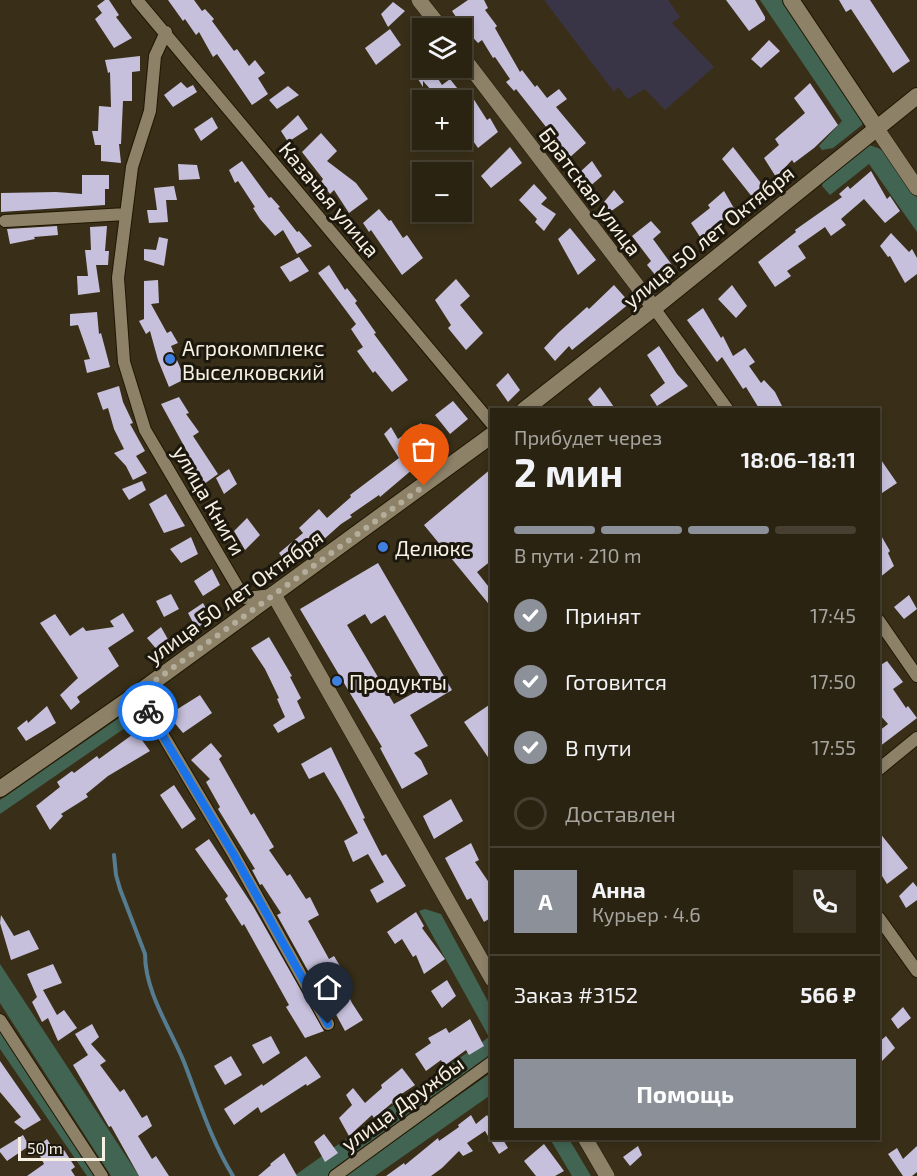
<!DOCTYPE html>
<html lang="ru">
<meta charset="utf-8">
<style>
:root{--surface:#2b2312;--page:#372f20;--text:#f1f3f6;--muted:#a6a49f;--line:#474032;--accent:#8c9099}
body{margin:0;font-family:"Exo 2",sans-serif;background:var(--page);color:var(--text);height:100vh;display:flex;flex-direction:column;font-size:22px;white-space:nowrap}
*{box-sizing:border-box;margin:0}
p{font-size:20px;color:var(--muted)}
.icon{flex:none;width:33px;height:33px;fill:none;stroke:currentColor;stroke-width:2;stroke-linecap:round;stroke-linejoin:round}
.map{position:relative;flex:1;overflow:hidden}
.sheet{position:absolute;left:490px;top:408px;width:390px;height:732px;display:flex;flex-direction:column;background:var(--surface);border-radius:0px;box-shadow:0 3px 9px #0003,0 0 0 2px var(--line)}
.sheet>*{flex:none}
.tools{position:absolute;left:412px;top:18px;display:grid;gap:12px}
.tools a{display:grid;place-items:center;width:60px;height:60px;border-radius:0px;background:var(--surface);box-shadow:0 3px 9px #0003,0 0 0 2px var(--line);font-size:30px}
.scale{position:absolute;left:18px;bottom:15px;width:87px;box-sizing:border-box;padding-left:6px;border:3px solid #f7f1e3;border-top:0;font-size:16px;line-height:21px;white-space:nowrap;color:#f7f1e3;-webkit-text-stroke:4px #1d180e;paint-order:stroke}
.pin{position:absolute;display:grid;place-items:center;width:51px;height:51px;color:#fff;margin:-62px -26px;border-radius:50% 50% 50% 0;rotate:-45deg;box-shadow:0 0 6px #0007}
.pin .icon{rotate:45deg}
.courier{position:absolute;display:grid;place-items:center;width:60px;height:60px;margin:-30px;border:4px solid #1a73e8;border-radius:50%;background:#fff;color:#222;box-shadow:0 2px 8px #0007}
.overview em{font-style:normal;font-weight:700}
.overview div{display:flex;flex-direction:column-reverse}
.overview{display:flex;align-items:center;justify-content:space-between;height:102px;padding:0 24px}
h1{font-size:39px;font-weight:700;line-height:45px}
.bar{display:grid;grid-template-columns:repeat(4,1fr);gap:9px 6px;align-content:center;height:72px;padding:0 24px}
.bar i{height:8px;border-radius:4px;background:var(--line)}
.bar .active{background:var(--accent)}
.bar p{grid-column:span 4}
.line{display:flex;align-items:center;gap:15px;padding:0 24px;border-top:2px solid var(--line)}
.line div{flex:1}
.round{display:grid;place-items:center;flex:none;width:63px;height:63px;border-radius:0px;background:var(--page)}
ol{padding:0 24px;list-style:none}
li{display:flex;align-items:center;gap:18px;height:66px}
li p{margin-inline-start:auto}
li .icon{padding:6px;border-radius:50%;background:var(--accent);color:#fff;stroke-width:4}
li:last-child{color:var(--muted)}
li i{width:33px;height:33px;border:3px solid var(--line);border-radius:50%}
.action{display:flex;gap:12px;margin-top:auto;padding:12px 24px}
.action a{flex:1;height:69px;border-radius:0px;background:var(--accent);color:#fff;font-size:24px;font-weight:700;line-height:69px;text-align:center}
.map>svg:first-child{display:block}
.education{fill:#3a3546}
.green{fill:#416453}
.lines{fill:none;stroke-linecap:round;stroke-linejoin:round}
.stream{stroke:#567c92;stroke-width:4}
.building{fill:#c7c0dc;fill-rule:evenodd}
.minor-casing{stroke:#201702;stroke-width:14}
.tertiary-casing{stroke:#201702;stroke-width:16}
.secondary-casing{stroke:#201702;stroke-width:18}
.minor{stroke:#8d8268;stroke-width:12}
.tertiary{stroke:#8d8268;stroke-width:15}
.secondary{stroke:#8d8268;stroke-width:16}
.done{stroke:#b4ad9c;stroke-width:6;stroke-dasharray:0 10.8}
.route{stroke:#1a73e8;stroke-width:8}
.shop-dot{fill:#3f7fe0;stroke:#1d180e;stroke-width:2}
.labels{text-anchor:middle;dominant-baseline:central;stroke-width:6;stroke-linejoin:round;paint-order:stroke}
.street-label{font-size:21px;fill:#f7f1e3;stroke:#1d180e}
.poi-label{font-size:21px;fill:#f7f1e3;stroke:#1d180e;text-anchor:start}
</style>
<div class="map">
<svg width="917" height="1176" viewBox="0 0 917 1176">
<rect width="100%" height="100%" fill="#392f18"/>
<!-- education -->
<path class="education" d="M544 0H668L680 17 672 23 714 67 665 110 645 89 628 99 618 87 614 92Z"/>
<!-- green -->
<path class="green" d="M760 0H784L863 122 862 125 833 148 822 150 819 146 842 121Z
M869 145 878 148 888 154 917 198V232L869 164 830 195 822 186 823 182Z
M140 706 151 728 141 717 0 814V800L135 707Z
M425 909 441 914 492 1009V1058L329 1176H294L489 1037 419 911Z
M0 964 139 1176H111L0 1003Z
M0 1020 100 1176H87L0 1049Z
M492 1072V1094L375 1176H344Z
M550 1139H569L591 1176H572Z"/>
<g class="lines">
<!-- stream -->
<path class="stream" d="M114 855 116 875 120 889 145 954C145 992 170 1028 184 1062 199 1101 211 1140 233 1176"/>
</g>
<!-- building -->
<path class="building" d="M105 0H109L119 15 116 17 132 38 114 48 95 19 102 13 97 6Z
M168 0H194L202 11 205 9 214 19 212 21 234 51 237 49 249 66 255 60 265 73 258 78 268 94 252 105 217 54 213 57 199 32 196 35 185 19 183 21Z
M468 0H484L488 8 485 10 497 26 495 28 520 72 522 70 535 87 537 85 547 98 559 89 567 99 556 107 586 143 569 158 558 142 554 145 546 135 550 132 516 89 514 91 506 82 510 79 495 57 493 58 482 40 478 43 463 27 452 11Z
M726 0H755L765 17V20L749 31Z
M839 0H870L910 61 893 73 851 9 846 12Z
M393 2 405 11 388 27 381 14Z
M390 29 401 45 376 65 365 48Z
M423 36V68H431L442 85 450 79 472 107 473 98 487 120 490 118 498 132 478 148 469 135 474 131 462 115V100H440L423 81V87L411 68H414L419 62 412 51Z
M769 40 780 51 761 68 751 59Z
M140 56V71L132 72V101H123L121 144H119L121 163 101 161V145H95L92 131H98L99 106 111 107 110 72 108 73 105 60Z
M181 82 187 88 193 85 197 92 173 107 164 95Z
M810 83 838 125 814 148 794 163 792 160 776 177 764 158 779 145 775 139 805 113 794 98Z
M288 86 299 95 277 109 269 100Z
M298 115 308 129 288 142 281 131Z
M212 117 218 128 201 141 194 129Z
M321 133 337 151 327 161 356 183 368 199 349 213 334 190 330 194 321 182 323 179 302 152Z
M510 147 522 163 491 188 481 176Z
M733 147 764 187 753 198 722 159Z
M242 161 269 198 271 197 280 207 278 208 297 232 299 231 312 246 297 254 283 230 275 236 260 219 253 208 255 207 238 181 235 183 229 170Z
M592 161 602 176 589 187 580 172Z
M178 164 197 165 200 179 179 180Z
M871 171 887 199 890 196 900 211 885 223 864 199 841 219 846 225 831 236 825 227 798 246 806 258 787 271 791 276 775 287 758 262 796 232 795 230 842 197 839 194 848 186 850 189Z
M82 175H109V189H105V205L1 212V193L56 192 82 194Z
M534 184 547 198 541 204 556 214 544 231 535 222 537 219 519 200Z
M174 186 177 200H166L168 222 149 223 147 210H157L154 188Z
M614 190 624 202 610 212 604 202Z
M724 191 735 210 716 226 717 228 702 240 691 223 710 208 708 205Z
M379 209 389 221 391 220 403 238 407 235 423 258 402 275 371 230 369 232 363 223Z
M651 221 661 232 653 239 672 265 657 277 647 265 651 261 632 236Z
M57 226 58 235 34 237 35 239 10 244 7 229Z
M107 226 105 251H109L108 265H96L100 292 78 295 77 276H88L85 250H91L90 227Z
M570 228 596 260 578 275 558 239Z
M891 233 909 252 912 249 917 258V274L905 283 890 256 888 257 880 246Z
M159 237 168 239 164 266 144 260V249L156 250Z
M299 257 309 271 290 282 280 267Z
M329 265 345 290 347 288 357 301 355 303 376 333 374 334 408 380 392 392 375 371 373 373 357 351 363 347 351 329 356 324 318 273Z
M456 279 470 296 460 305 483 333 466 350 448 328 451 325 435 300Z
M158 280 159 303 151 304 167 333 171 331 178 343 171 346 185 379 169 387 158 360 150 331 146 334 139 321 144 319V281Z
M614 285 630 303 572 350 569 346 555 361 544 348 558 333 587 307 589 309Z
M732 285 747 306 736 318 718 299Z
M703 308 721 338 723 336 733 356 745 348 755 362 749 366 761 383 764 380 775 392 784 410H760L746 387 743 389 722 357 717 362 687 320Z
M97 312 99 334 101 333 110 367 87 373 84 360 90 359 78 325 70 326V314Z
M659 346 677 374 688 386 657 406 650 395 665 383 647 355Z
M508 373 520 390 508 402 496 385Z
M119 386 123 402 133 423 130 424 145 451 136 456 147 473 133 480 126 466 114 453 124 449 114 429 108 408 103 410 97 393Z
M600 387 616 410H596L588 399Z
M179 397 189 413 186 414 199 432 193 436 218 474 200 487 184 458 189 455 161 404Z
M453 401 468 419 450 434 435 415Z
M421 423 441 453 422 466 420 463 380 497 379 495 350 515 352 517 341 524 313 549 312 547 289 567 279 553 303 533 299 528 319 509 327 518 351 497 350 495 399 458 384 434 391 427 398 439Z
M879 457 897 483 879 495Z
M492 468V560L477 572 492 591V608L424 525Z
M229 469 237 484 224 494 216 478Z
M142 481 146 490 129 500 122 489Z
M166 494 185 526 164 533 149 504Z
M247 518 260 535 245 550 234 531Z
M879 532 890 551 888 553 894 566 879 578Z
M191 537 198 554 181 563 170 549Z
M378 563 452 690 410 715 428 746 414 753 421 760 428 774 402 789 380 748 382 747 300 609ZM365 614 371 624 385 615 426 686 394 704 347 625Z
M212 569 220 585 203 596 194 581Z
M171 594 179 609 164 617 156 601Z
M909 595 917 609 904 619 894 607Z
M203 603 212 619 196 628 188 613Z
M123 613 134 631 108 648 119 666 77 697 80 702 71 710 60 695 78 678 40 623 55 614 70 636 83 627 86 631 114 627 110 621Z
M161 627 170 643 158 651 147 638Z
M269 637 292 676 290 677 301 698 297 701 305 718 278 733 273 725 285 717 277 699 279 698 265 669 251 648Z
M887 661 903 682 893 689 906 708 908 706 917 718 879 747V731L888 724 879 714V666Z
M200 695 212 713 183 733 168 715Z
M492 703V763L464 722Z
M47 706 56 723 26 741 17 728 27 720 28 723Z
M136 732 150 751 108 776 86 794 88 797 61 814 63 816 50 830 36 806 60 787 57 782 72 771 74 773 97 756 99 759Z
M211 743 222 756 219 759 251 815 254 813 274 847 269 850 287 876 290 874 306 899 310 897 319 915 308 921 329 959 334 956 343 971 338 974 352 1003 363 1020 345 1031 320 985 317 987 277 915 281 913 262 884 260 885 252 870 255 869 218 809 220 807 206 782 210 779 191 760Z
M331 747 365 818 363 819 382 856 386 854 406 886 377 903 370 890 384 882 368 854 353 862 344 841 358 833 341 801 324 772 309 779 301 764Z
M174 785 196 819 182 829 160 795Z
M451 799 463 821 434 839 423 816Z
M879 832 908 868 887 884 879 871Z
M209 839 253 906 324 1031 305 1038 286 1007 289 1005 244 924 242 926 225 899 228 896 195 849Z
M471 843 479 860 475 862 492 887V917L484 922 471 898 467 900 445 858Z
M913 882 917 887V900L906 908 899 896Z
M416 912 424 926 422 928 445 959 424 974 416 955 413 957 402 939 395 944 387 932Z
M1 915 14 936 29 930 39 949 11 960 0 923Z
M53 964 62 983 43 990 57 1015 64 1010 77 1028 58 1041 48 1018 42 1022 32 1002 37 997 27 974Z
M447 980 456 996 442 1008 431 991Z
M903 1007 911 1018 898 1029 891 1019Z
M470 1019 484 1046 469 1055 466 1050 444 1066 441 1060 426 1071 415 1054 431 1043 428 1038 446 1028 449 1033Z
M92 1024 99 1037 91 1044 106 1061 100 1065 120 1092 124 1089 142 1118 147 1115 152 1126 138 1136 152 1159 156 1156 169 1176H139L111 1126 109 1127 73 1065 88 1055 75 1034Z
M271 1036 280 1053 263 1064 252 1045Z
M886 1036 895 1048 879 1064V1042Z
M231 1056 242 1075 225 1085 214 1066Z
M306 1056 321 1077 307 1086 306 1084 261 1113 258 1107 234 1125 224 1109 262 1084 263 1086Z
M0 1061 41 1120 24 1130 14 1122 21 1117 0 1092Z
M402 1068 415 1085 400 1095 402 1098 394 1106 392 1103 374 1118 372 1115 349 1136 339 1118 352 1105 346 1095 353 1088 365 1103 382 1088 381 1085Z
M471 1115 476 1124 487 1115 492 1123V1138H502L508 1148 499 1154 485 1131 467 1143 473 1151 463 1156 459 1151 442 1168 431 1176H386L404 1163 405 1165 438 1138 439 1141 459 1127 458 1125Z
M324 1134 338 1153 325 1162 314 1142Z
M23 1135 29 1146 7 1161 0 1152V1149Z
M47 1139 57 1155 64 1150 75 1167 71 1170 75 1176H27L44 1164 36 1148Z
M544 1144 564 1171 555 1176H536L524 1161Z
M638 1146 642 1155 630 1166 623 1157Z
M917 1146V1172L912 1176H903L888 1154 897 1148 903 1159Z
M284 1153 297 1176H258L271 1165 270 1164Z"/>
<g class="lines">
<defs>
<path id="minor" d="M137 0 492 424
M166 32 155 56 150 111 132 167 118 278 124 362 145 430 244 598 273 595
M5 221 126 214
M654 308 728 410
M879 621 917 676
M138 693 234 855 328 1024
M879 769 917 738
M879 918 917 971
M0 1020 102 1176
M335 1176 492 1062"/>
<path id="tertiary" d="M419 0 441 28
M462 56 654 308
M877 129 917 188
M274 595 492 979
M585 1138 607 1176"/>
<path id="secondary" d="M791 0 877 129
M524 410 654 308 917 96
M0 789 138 693 492 435"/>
</defs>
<!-- minor casing -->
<use href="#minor" class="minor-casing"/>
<!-- tertiary casing -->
<use href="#tertiary" class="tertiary-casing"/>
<!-- secondary casing -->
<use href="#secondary" class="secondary-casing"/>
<!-- minor -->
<use href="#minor" class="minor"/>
<!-- tertiary -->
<use href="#tertiary" class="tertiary"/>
<!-- secondary -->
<use href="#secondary" class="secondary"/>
</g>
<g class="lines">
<!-- done -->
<path class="done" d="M148 711 138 693 424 486"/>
<!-- route -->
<path class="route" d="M148 711 234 855 328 1024"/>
</g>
<!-- markers -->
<g class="shop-dot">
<circle cx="170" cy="359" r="6"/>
<circle cx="383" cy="547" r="6"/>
<circle cx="337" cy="681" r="6"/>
</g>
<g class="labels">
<!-- street labels -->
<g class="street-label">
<text transform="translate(591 191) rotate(53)">Братская улица</text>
<text transform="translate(330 199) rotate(50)">Казачья улица</text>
<text transform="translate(708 236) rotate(-39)">улица 50 лет Октября</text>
<text transform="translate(210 500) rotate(60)">улица Книги</text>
<text transform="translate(234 596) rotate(-36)">улица 50 лет Октября</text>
<text transform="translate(402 1103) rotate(-36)">улица Дружбы</text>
</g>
<!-- poi labels -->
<g class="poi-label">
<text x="182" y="347">Агрокомплекс<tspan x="182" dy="24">Выселковский</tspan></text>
<text x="395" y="547">Делюкс</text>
<text x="349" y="681">Продукты</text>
</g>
</g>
</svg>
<div class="tools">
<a><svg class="icon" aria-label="layers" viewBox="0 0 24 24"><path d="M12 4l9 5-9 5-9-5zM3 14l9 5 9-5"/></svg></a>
<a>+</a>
<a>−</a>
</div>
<div class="scale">50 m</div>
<div class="pin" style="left:424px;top:486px;background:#ea580c"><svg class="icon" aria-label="bag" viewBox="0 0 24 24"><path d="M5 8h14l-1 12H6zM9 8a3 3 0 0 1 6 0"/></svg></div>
<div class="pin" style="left:328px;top:1024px;background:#1f2937"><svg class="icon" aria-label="home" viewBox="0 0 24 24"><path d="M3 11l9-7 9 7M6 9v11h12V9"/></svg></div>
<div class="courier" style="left:148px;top:711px"><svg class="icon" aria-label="bike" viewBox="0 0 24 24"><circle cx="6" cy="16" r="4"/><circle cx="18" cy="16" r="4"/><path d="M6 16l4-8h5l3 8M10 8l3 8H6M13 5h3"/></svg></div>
<section class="sheet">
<div class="overview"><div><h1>2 мин</h1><p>Прибудет через</p></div><em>18:06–18:11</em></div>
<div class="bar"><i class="active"></i><i class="active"></i><i class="active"></i><i></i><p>В пути · 210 m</p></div>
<ol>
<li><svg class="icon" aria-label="check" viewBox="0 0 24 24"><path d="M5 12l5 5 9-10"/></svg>Принят<p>17:45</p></li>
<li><svg class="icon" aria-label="check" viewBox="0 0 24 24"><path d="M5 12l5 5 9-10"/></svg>Готовится<p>17:50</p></li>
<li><svg class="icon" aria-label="check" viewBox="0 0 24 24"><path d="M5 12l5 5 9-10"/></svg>В пути<p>17:55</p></li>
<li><i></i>Доставлен</li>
</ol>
<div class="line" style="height:108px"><b class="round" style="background:var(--accent);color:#fff">А</b><div><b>Анна</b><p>Курьер · 4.6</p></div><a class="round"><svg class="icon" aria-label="phone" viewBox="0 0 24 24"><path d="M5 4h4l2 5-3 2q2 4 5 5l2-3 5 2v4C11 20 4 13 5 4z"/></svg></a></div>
<div class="line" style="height:78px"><div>Заказ #3152</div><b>566 ₽</b></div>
<div class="action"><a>Помощь</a></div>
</section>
</div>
